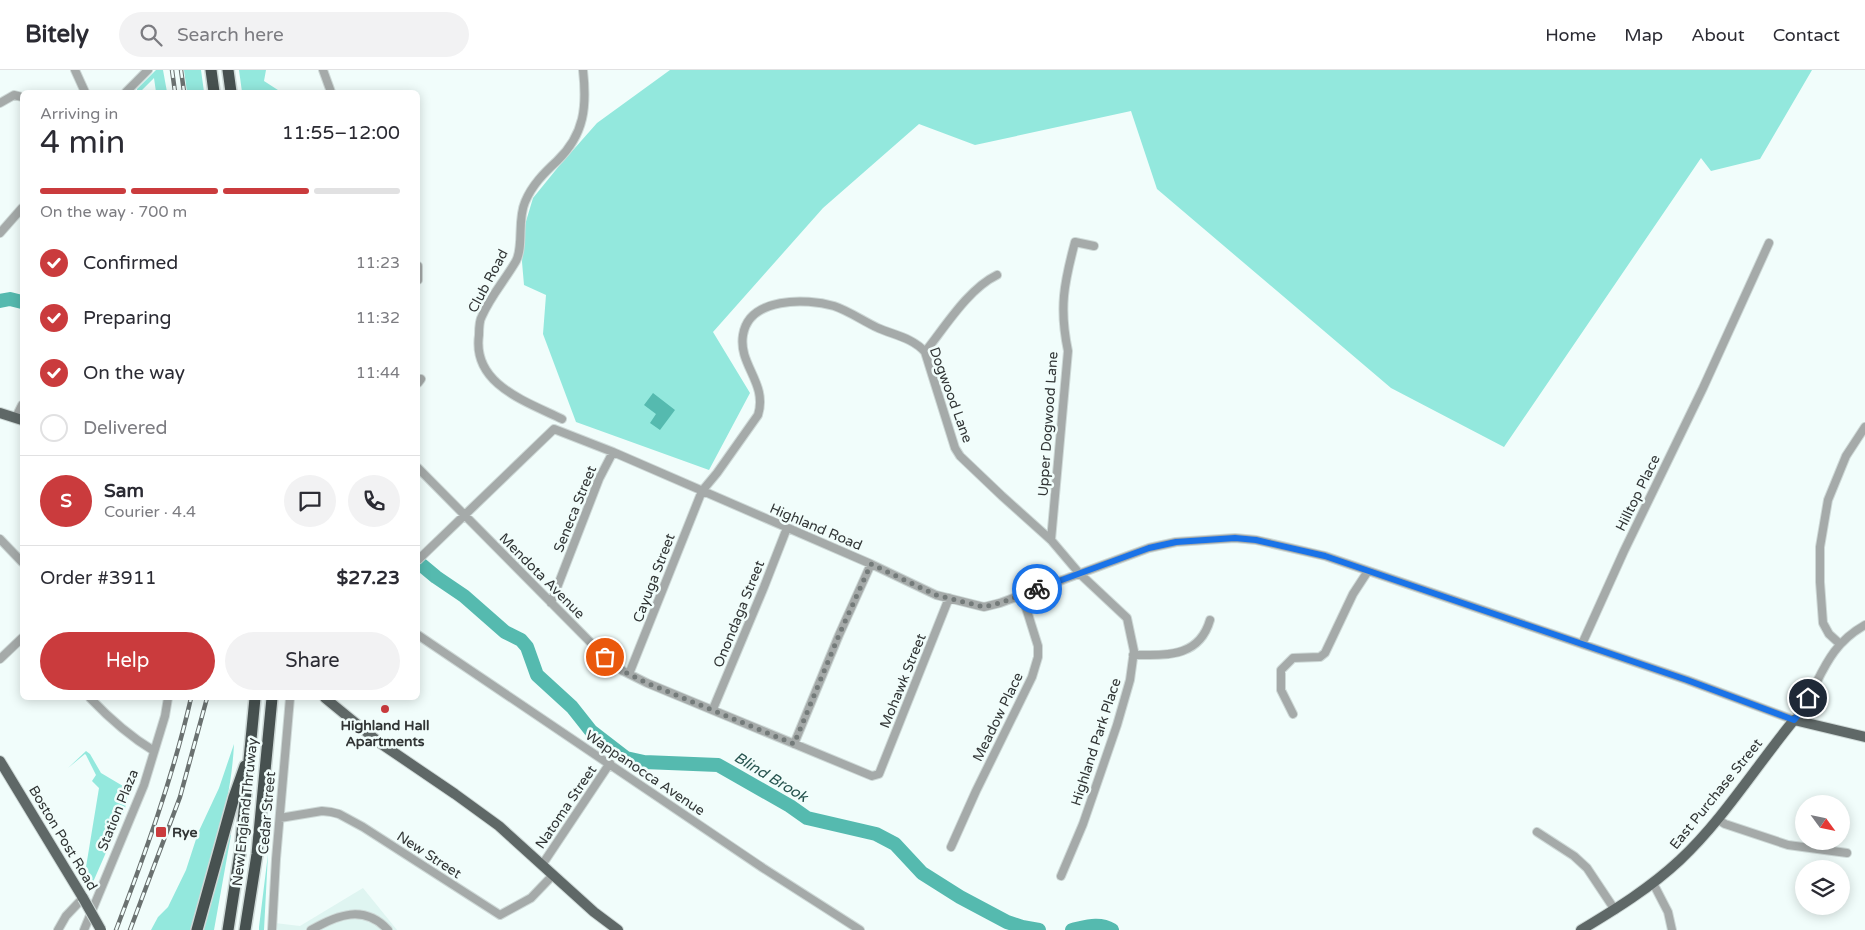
<!DOCTYPE html>
<meta charset="utf-8">
<style>
:root{--surface:#fff;--page:#f2f2f3;--text:#2b2b33;--muted:#7c7c81;--line:#e1e1e2;--accent:#ca3b3d}
body{margin:0;font-family:"Varela Round",sans-serif;background:var(--page);color:var(--text);height:100vh;display:flex;flex-direction:column;font-size:19px;white-space:nowrap}
*{box-sizing:border-box;margin:0}
p{font-size:16px;color:var(--muted)}
.icon{flex:none;width:28px;height:28px;fill:none;stroke:currentColor;stroke-width:2;stroke-linecap:round;stroke-linejoin:round}
.map{position:relative;flex:1;overflow:hidden}
.details{position:absolute;left:20px;top:20px;width:400px;height:610px;display:flex;flex-direction:column;background:var(--surface);border-radius:8px;box-shadow:0 2px 12px #0003}
.details>*{flex:none}
.needle{width:32px;rotate:123deg}
.fabs{position:absolute;left:1795px;top:725px;display:grid;gap:10px}
.fabs a{display:grid;place-items:center;width:55px;height:55px;border-radius:50%;background:var(--surface);box-shadow:0 2px 12px #0003;font-size:25px}
.pin{position:absolute;display:grid;place-items:center;width:42px;height:42px;color:#fff;margin:-21px;border:2px solid #fff;border-radius:50%;box-shadow:0 1px 5px #0007}
.courier{position:absolute;display:grid;place-items:center;width:50px;height:50px;margin:-25px;border:4px solid #1a73e8;border-radius:50%;background:#fff;color:#222;box-shadow:0 1px 6px #0007}
.overview em{font-style:normal;font-weight:600}
.overview div{display:flex;flex-direction:column-reverse}
.overview{display:flex;align-items:center;justify-content:space-between;height:85px;padding:0 20px}
h1{font-size:32px;font-weight:600;line-height:38px}
.bar{display:grid;grid-template-columns:repeat(4,1fr);gap:8px 5px;align-content:center;height:60px;padding:0 20px}
.bar i{height:6px;border-radius:4px;background:var(--line)}
.bar .current{background:var(--accent)}
.bar p{grid-column:span 4}
.line{display:flex;align-items:center;gap:12px;padding:0 20px;border-top:1px solid var(--line)}
.line div{flex:1}
.round{display:grid;place-items:center;flex:none;width:52px;height:52px;border-radius:26px;background:var(--page)}
ol{padding:0 20px;list-style:none}
li{display:flex;align-items:center;gap:15px;height:55px}
li p{margin-inline-start:auto}
li .icon{padding:5px;border-radius:50%;background:var(--accent);color:#fff;stroke-width:4}
li:last-child{color:var(--muted)}
li i{width:28px;height:28px;border:2px solid var(--line);border-radius:50%}
.button{display:flex;gap:10px;margin-top:auto;padding:10px 20px}
.button a{flex:1;height:58px;border-radius:30px;background:var(--accent);color:#fff;font-size:20px;font-weight:600;line-height:58px;text-align:center}
.button a+a{background:var(--page);color:var(--text)}
header{display:flex;align-items:center;gap:30px;box-sizing:border-box;height:70px;padding:0 25px;background:var(--surface);border-bottom:1px solid var(--line)}
header strong{font-size:24px}
nav{display:flex;gap:28px;margin-inline-start:auto;font-size:18px}
.search{width:350px;height:45px;background:var(--page);display:flex;align-items:center;gap:12px;box-sizing:border-box;padding:0 18px;border-radius:28px;color:var(--muted);font-size:19px}
.map>svg:first-child{display:block}
.built{fill:#dff5f1}
.green{fill:#93e8dd}
.water{fill:#55baaf}
.lines{fill:none;stroke-linecap:round;stroke-linejoin:round}
.river{stroke:#55baaf;stroke-width:14}
.minor-casing{stroke:#ced9d7;stroke-width:10}
.major-casing{stroke:#ced9d7;stroke-width:12}
.highway-casing{stroke:#ced9d7;stroke-width:14}
.minor{stroke:#a5aaa9;stroke-width:8}
.major{stroke:#5f6867;stroke-width:10}
.highway{stroke:#475150;stroke-width:11}
.rail-casing{stroke:#6a7170;stroke-width:4.5}
.rail{stroke:#f1fdfb;stroke-width:2.5;stroke-dasharray:8;stroke-linecap:butt}
.major-bridge-casing{stroke:#ced9d7;stroke-width:12;stroke-linecap:butt}
.major-bridge{stroke:#5f6867;stroke-width:10}
.done{stroke:#747b7a;stroke-width:5;stroke-dasharray:0 9}
.route{stroke:#1a73e8;stroke-width:6}
.poi-dot{fill:#ca3b3d;stroke:#f1fdfb;stroke-width:2}
.labels{text-anchor:middle;dominant-baseline:central;stroke-width:5;stroke-linejoin:round;paint-order:stroke}
.street-label{font-size:14px;fill:#313535;stroke:#f1fdfb}
.poi-label{font-size:14px;font-weight:bold;fill:#313535;stroke:#f1fdfb}
.water-label{font-size:15px;font-style:italic;fill:#27544f;stroke:#f1fdfb}
</style>
<header>
<strong>Bitely</strong>
<div class="search"><svg class="icon" aria-label="search" viewBox="0 0 24 24"><circle cx="10" cy="10" r="6"/><path d="M15 15l6 6"/></svg>Search here</div>
<nav><a>Home</a><a>Map</a><a>About</a><a>Contact</a></nav>
</header>
<div class="map">
<svg width="1865" height="860" viewBox="0 0 1865 860">
<rect width="100%" height="100%" fill="#f1fdfb"/>
<!-- built -->
<path class="built" d="M363 818 397 860H275V853L300 856Z"/>
<!-- green -->
<path class="green" d="M156 0H163L167 22H156L154 8 140 22H137V19Z
M184 0H201L204 22H187Z
M239 0H266L264 11 281 22H242Z
M670 0H1812L1760 89 1711 101 1701 88 1504 377 1391 318 1157 119 1131 41 975 75 919 54 823 138 713 262 750 323 709 400 576 352 543 264 546 225 524 215 522 192 524 158 533 128 559 96 597 53Z
M234 674C231 737 209 799 194 860H151L158 847 168 837 186 800 198 763 219 718Z
M86 681 90 684 101 703 128 719 125 739 90 819 79 801 86 797 99 718 92 711 96 705 86 685 85 684 68 698Z
M229 765H231L214 860H203Z
M268 784 264 860H259V857Z"/>
<!-- water -->
<path class="water" d="M653 323 675 340 660 360 650 353 656 344 644 335Z"/>
<g class="lines">
<!-- river -->
<path class="river" d="M0 231 10 229 22 232
M418 492 436 507 464 526 505 562 521 570 527 577 537 605 572 637 591 661 626 688 644 692 718 695 790 736 807 748 876 764 895 774 922 803 960 827 1007 852 1022 857 1039 860
M1072 860C1086 857 1099 852 1112 860"/>
<defs>
<path id="minor" d="M75 0 85 22
M323 0 331 22
M126 22 148 0
M0 33 14 25 22 27
M0 163 22 138
M418 196V210
M925 282C945 257 968 219 997 205
M418 313 421 309
M16 347 22 335
M562 349C525 331 472 314 479 265 479 259 479 251 482 246 490 227 505 210 516 191 524 176 517 150 525 132 532 115 544 103 557 91 585 64 587 36 583 0
M418 398 605 587 623 601 647 613 872 706 879 704 949 528
M0 469 22 492
M1051 470 1068 281C1059 238 1064 213 1075 172L1094 176
M418 490 554 359 613 382 871 494 936 525 984 537 1000 533 1149 478 1176 472 1235 468 1256 470 1325 486 1687 610 1794 650C1821 616 1822 579 1865 555
M551 533 599 409 613 382
M418 565 763 798 860 860
M1582 574 1624 481 1703 318 1769 173
M1840 574 1829 564 1823 553 1820 512V477L1828 430 1846 386 1865 357
M1133 585C1166 585 1199 588 1210 550
M0 589 22 568
M629 604 702 421 717 403 758 345C768 313 738 295 743 265 749 227 806 228 834 236 849 241 863 251 878 258 894 265 913 268 925 282L955 378 960 386 1002 426 1051 470 1079 503 1127 548 1134 581 1130 610 1117 655 1083 754 1061 806
M90 628C110 649 129 666 154 681
M713 639 764 517 787 458
M1293 644 1281 620V600L1293 588 1320 587 1325 583 1353 524 1368 501
M794 674 839 565 871 494
M280 748 322 741 331 742 339 744 363 757 500 845 531 828 553 805
M1717 749 1725 754 1788 775 1847 783
M1537 762 1574 786 1587 798 1615 840
M951 777 976 721 1032 607 1038 587V576L1022 525
M542 795 610 693
M1653 813 1668 842 1672 860
M58 860 66 846 83 828
M84 860 144 715 165 646 168 628
M272 860 276 789 290 628
M311 860C337 845 364 834 388 860"/>
<path id="major" d="M0 343 22 350
M325 628 380 673 455 724 499 756 594 842 618 860
M0 691 83 828
M1581 860C1616 839 1650 818 1680 790 1722 751 1757 695 1794 650L1865 667"/>
<path id="highway" d="M211 0 214 22
M228 0 231 22
M197 860 234 727 245 696
M228 860 240 783 255 628
M245 860 257 784 272 628"/>
</defs>
<!-- minor casing -->
<use href="#minor" class="minor-casing"/>
<!-- major casing -->
<use href="#major" class="major-casing"/>
<!-- highway casing -->
<use href="#highway" class="highway-casing"/>
<!-- minor -->
<use href="#minor" class="minor"/>
<!-- major -->
<use href="#major" class="major"/>
<!-- highway -->
<use href="#highway" class="highway"/>
<defs>
<path id="rail" d="M172 0 175 22
M181 0 184 22
M116 860C145 784 173 707 191 628
M130 860 180 727 207 628"/>
</defs>
<!-- rail casing -->
<use href="#rail" class="rail-casing"/>
<!-- rail -->
<use href="#rail" class="rail"/>
<defs>
<path id="major-bridge" d="M83 828 101 860"/>
</defs>
<!-- major-bridge casing -->
<use href="#major-bridge" class="major-bridge-casing"/>
<!-- major-bridge -->
<use href="#major-bridge" class="major-bridge"/>
</g>
<g class="lines">
<!-- done -->
<path class="done" d="M605 587 623 601 647 613 794 674 839 565 871 494 936 525 984 537 1000 533 1037 519"/>
<!-- route -->
<path class="route" d="M1037 519 1149 478 1176 472 1235 468 1256 470 1325 486 1687 610 1794 650 1804 638 1808 628"/>
</g>
<!-- markers -->
<g class="poi-dot">
<circle cx="385" cy="639" r="5"/>
<rect x="155" y="756" width="12" height="12" rx="2.5"/>
</g>
<g class="labels">
<!-- street labels -->
<g class="street-label">
<text transform="translate(488 211) rotate(-62)">Club Road</text>
<text transform="translate(951 325) rotate(70)">Dogwood Lane</text>
<text transform="translate(1048 354) rotate(-86)">Upper Dogwood Lane</text>
<text transform="translate(1638 423) rotate(-64)">Hilltop Place</text>
<text transform="translate(575 439) rotate(-68)">Seneca Street</text>
<text transform="translate(816 457) rotate(23)">Highland Road</text>
<text transform="translate(542 506) rotate(45)">Mendota Avenue</text>
<text transform="translate(654 508) rotate(-69)">Cayuga Street</text>
<text transform="translate(739 544) rotate(-68)">Onondaga Street</text>
<text transform="translate(903 611) rotate(-68)">Mohawk Street</text>
<text transform="translate(998 647) rotate(-64)">Meadow Place</text>
<text transform="translate(1096 672) rotate(-72)">Highland Park Place</text>
<text transform="translate(645 703) rotate(34)">Wappanocca Avenue</text>
<text transform="translate(1716 724) rotate(-51)">East Purchase Street</text>
<text transform="translate(566 737) rotate(-56)">Natoma Street</text>
<text transform="translate(118 740) rotate(-68)">Station Plaza</text>
<text transform="translate(245 742) rotate(-84)">New England Thruway</text>
<text transform="translate(267 743) rotate(-85)">Cedar Street</text>
<text transform="translate(63 768) rotate(59)">Boston Post Road</text>
<text transform="translate(429 785) rotate(33)">New Street</text>
</g>
<!-- poi labels -->
<g class="poi-label">
<text x="385" y="655">Highland Hall<tspan x="385" dy="16">Apartments</tspan></text>
<text x="172" y="762" text-anchor="start">Rye</text>
</g>
<!-- water labels -->
<g class="water-label">
<text transform="translate(771 707) rotate(31)">Blind Brook</text>
</g>
</g>
</svg>
<div class="fabs">
<a><svg class="needle" viewBox="-14 -14 28 28"><path d="M0-13l5 13h-10z" fill="#e53935"/><path d="M0 13l5-13h-10z" fill="#7c7c81"/></svg></a>
<a><svg class="icon" aria-label="layers" viewBox="0 0 24 24"><path d="M12 4l9 5-9 5-9-5zM3 14l9 5 9-5"/></svg></a>
</div>
<div class="pin" style="left:605px;top:587px;background:#ea580c"><svg class="icon" aria-label="bag" viewBox="0 0 24 24"><path d="M5 8h14l-1 12H6zM9 8a3 3 0 0 1 6 0"/></svg></div>
<div class="pin" style="left:1808px;top:628px;background:#1f2937"><svg class="icon" aria-label="home" viewBox="0 0 24 24"><path d="M3 11l9-7 9 7M6 9v11h12V9"/></svg></div>
<div class="courier" style="left:1037px;top:519px"><svg class="icon" aria-label="bike" viewBox="0 0 24 24"><circle cx="6" cy="16" r="4"/><circle cx="18" cy="16" r="4"/><path d="M6 16l4-8h5l3 8M10 8l3 8H6M13 5h3"/></svg></div>
<section class="details">
<div class="overview"><div><h1>4 min</h1><p>Arriving in</p></div><em>11:55–12:00</em></div>
<div class="bar"><i class="current"></i><i class="current"></i><i class="current"></i><i></i><p>On the way · 700 m</p></div>
<ol>
<li><svg class="icon" aria-label="check" viewBox="0 0 24 24"><path d="M5 12l5 5 9-10"/></svg>Confirmed<p>11:23</p></li>
<li><svg class="icon" aria-label="check" viewBox="0 0 24 24"><path d="M5 12l5 5 9-10"/></svg>Preparing<p>11:32</p></li>
<li><svg class="icon" aria-label="check" viewBox="0 0 24 24"><path d="M5 12l5 5 9-10"/></svg>On the way<p>11:44</p></li>
<li><i></i>Delivered</li>
</ol>
<div class="line" style="height:90px"><b class="round" style="background:var(--accent);color:#fff">S</b><div><b>Sam</b><p>Courier · 4.4</p></div><a class="round"><svg class="icon" aria-label="chat" viewBox="0 0 24 24"><path d="M4 5h16v11H9l-5 4z"/></svg></a><a class="round"><svg class="icon" aria-label="phone" viewBox="0 0 24 24"><path d="M5 4h4l2 5-3 2q2 4 5 5l2-3 5 2v4C11 20 4 13 5 4z"/></svg></a></div>
<div class="line" style="height:65px"><div>Order #3911</div><b>$27.23</b></div>
<div class="button"><a>Help</a><a>Share</a></div>
</section>
</div>
